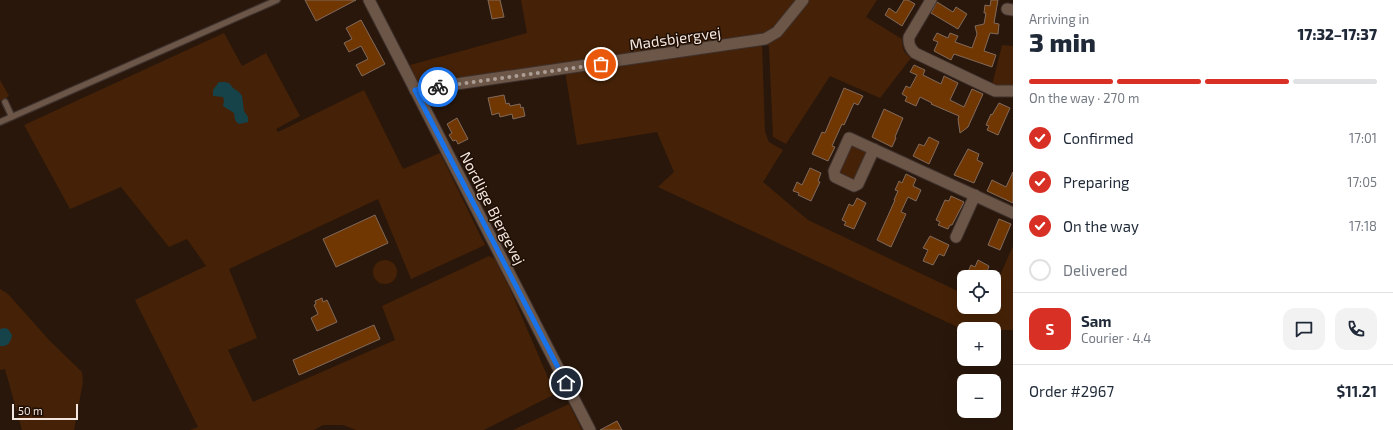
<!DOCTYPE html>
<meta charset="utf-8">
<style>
:root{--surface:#fff;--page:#f2f2f3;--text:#1f2937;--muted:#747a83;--line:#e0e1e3;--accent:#d93025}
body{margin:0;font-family:"Exo 2",sans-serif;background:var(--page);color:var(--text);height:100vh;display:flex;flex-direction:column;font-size:15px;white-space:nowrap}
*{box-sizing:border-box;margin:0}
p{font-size:13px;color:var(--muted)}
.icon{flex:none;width:22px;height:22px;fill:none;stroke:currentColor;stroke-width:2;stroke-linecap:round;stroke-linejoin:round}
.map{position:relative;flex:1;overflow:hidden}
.sheet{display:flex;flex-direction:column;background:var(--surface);width:380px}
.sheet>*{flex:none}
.controls{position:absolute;left:957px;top:270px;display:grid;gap:8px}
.controls a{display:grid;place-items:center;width:44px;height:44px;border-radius:8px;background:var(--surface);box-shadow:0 4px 16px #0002;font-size:20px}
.scale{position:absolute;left:12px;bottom:10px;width:66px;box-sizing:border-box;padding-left:4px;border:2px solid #f4e7df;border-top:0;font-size:11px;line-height:14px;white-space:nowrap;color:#f4e7df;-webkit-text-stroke:3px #1f0e03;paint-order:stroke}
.pin{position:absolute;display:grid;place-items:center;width:34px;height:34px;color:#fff;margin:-17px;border:2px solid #fff;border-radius:50%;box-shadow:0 1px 4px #0007}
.courier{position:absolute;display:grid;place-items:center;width:40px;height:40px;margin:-20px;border:3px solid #1a73e8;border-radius:50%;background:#fff;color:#222;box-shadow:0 1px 5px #0007}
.head em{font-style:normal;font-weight:800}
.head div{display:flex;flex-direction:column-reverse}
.head{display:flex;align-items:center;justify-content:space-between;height:68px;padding:0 16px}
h1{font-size:26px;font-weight:800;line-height:30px}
.bar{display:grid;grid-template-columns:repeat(4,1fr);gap:6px 4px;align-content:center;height:48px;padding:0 16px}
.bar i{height:5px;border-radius:3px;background:var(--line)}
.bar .active{background:var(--accent)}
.bar p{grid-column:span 4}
.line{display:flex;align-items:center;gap:10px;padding:0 16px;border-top:1px solid var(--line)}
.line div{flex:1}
.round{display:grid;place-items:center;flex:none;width:42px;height:42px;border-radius:12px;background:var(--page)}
ol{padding:0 16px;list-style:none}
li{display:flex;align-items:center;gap:12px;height:44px}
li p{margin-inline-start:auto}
li .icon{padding:4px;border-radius:50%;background:var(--accent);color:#fff;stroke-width:4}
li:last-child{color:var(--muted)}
li i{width:22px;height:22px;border:2px solid var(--line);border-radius:50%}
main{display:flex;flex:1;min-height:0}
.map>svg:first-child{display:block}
.green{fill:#452207}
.water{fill:#154349}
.building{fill:#713702;stroke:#816a5c}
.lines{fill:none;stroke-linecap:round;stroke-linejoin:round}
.service-casing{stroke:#3e312d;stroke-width:8}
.minor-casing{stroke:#3e312d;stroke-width:13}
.tertiary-casing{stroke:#3e312d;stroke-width:13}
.service{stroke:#6c5648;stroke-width:5.5}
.minor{stroke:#6c5648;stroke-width:11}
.tertiary{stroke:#6c5648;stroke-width:11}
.done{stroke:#ad9e95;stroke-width:4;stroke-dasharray:0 7.2}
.route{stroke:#1a73e8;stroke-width:5}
.labels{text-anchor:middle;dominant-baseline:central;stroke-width:3;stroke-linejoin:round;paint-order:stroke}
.street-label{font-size:15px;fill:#f4e7df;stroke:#1f0e03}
</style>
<main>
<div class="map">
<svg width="1013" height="430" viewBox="0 0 1013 430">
<rect width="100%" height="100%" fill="#29170b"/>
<!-- green -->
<path class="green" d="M521 0H877L866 17 902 39C902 49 904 53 911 58L880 98 830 76 786 144 773 137 769 47 765 35 418 83 410 65 527 33Z
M224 33 242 66 266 53 300 116 276 129 278 132 364 90 403 169 440 153 485 245 411 279 378 199 229 269 257 338 228 350 253 402 395 340 382 306 489 256 495 259 510 289 555 394 484 430H356L343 425H323L314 430H190L198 427 135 300 206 266 187 239 169 247 121 187 70 209 24 125Z
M762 43 765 132 769 142 783 150 763 182 808 220 964 294V307H994V289L1013 246V330H964L658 187 674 172 657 132 577 145 565 71 661 60Z
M1002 45 1013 46V88H1005L992 85Z
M0 80 9 96 0 101Z
M854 145 866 151 867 153 855 179 852 180 840 174C839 165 847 149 854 145Z
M373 272a12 12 0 1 1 24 0a12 12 0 1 1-24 0Z
M0 289 8 294 50 341 82 372 83 382 74 430H22L5 369 0 370Z
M569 404 582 430H513Z"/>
<!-- water -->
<path class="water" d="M219 82H225L229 83 233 88 239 92 242 96 244 111 248 117V122L239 124C234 121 235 118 234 113L223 106 224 101 223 97 213 96V90Z
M5 328 8 329 12 335C11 342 8 347 0 346V329Z"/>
<!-- building -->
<path class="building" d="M305 0H356L316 21Z
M488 0H500L504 17 492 19Z
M904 0H908L915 4 902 26 885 15 889 8 896 13Z
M991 0H998L994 23 999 24 998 34 990 33 984 51 996 55 992 67 954 54 951 60 934 51 938 42 933 40 937 33 948 38 950 33 958 36 955 42 972 48 977 34 975 26 984 24 986 13H984L985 5 990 6Z
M937 2 953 12 956 7 967 14 958 29 931 13Z
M361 20 385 64 362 76 356 65 368 59 361 46 349 52 344 43 352 39 346 28Z
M914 65 925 70 923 75 941 84 944 76 958 83 950 100 964 107 972 89 983 94 968 127 960 133 958 119 959 116 931 104 932 103 920 97 916 106 905 101 907 97 902 94 906 86 910 88 917 75 910 72Z
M844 88 863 96 858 105 854 103 844 125 842 124 832 146 835 147 828 161 812 154 822 132 825 133Z
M504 95 506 104 509 103 510 106 520 104 521 108 523 107 525 116 513 119 512 114 500 117 499 113 492 115 488 98Z
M999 103 1010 108 998 135 987 130 989 126 986 125 991 114 992 115Z
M884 109 903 118 895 137 896 138 892 147 872 137Z
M457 118 468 139 458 144 456 140 453 141 449 135 452 133 447 124Z
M929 137 939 142 929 164 913 156 919 144 924 146Z
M968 149 979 154 977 160 983 163 974 183 954 175Z
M810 168 821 173 818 181 820 182 811 201 798 195 799 193 793 191 797 182 802 185Z
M1013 172V203L987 191 992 180 1006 187Z
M906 174 916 179 913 186 921 190 916 201 908 197 901 212 906 214 891 247 877 240 895 200H894L898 191 895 190 899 181 902 183Z
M951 196 964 202 952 225H950L948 229 938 225 940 222 936 220 945 200 949 201Z
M857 198 866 203 854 229 844 225 846 222 842 220 849 204 853 206Z
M375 215 388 243 336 267 323 239Z
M999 219 1011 224 1000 250 988 245Z
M930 236 949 245 944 256 939 254 933 265 923 261 928 250 923 248Z
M978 260 989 266 985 277H969L970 275 967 274 971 265 975 267Z
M322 298 323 302 327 300 337 322 317 331 311 318 318 314 314 305 316 304 315 301Z
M374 325 380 339 299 375 293 360Z
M617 421 622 430H600Z"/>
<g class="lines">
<defs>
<path id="service" d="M5 102 12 117
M0 122 277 0"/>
<path id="minor" d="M931 0 909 37C908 44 910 48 915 53L995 91H1013
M1007 9 1013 10
M415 90 765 39 777 32 803 0
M874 149 858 184 854 186 835 177 834 171 849 138 1013 213
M956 237 975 195"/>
<path id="tertiary" d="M369 0 590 430"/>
</defs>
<!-- service casing -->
<use href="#service" class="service-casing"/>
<!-- minor casing -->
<use href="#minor" class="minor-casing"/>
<!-- tertiary casing -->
<use href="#tertiary" class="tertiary-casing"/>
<!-- service -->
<use href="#service" class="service"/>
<!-- minor -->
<use href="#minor" class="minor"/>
<!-- tertiary -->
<use href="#tertiary" class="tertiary"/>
</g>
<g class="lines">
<!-- done -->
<path class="done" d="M438 87 601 64"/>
<!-- route -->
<path class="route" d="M438 87 415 90 566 383"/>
</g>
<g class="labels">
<!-- street labels -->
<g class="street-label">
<text transform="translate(675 38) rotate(-8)">Madsbjergvej</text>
<text transform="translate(493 208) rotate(63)">Nordlige Bjergevej</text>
</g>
</g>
</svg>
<div class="controls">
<a><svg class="icon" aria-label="locate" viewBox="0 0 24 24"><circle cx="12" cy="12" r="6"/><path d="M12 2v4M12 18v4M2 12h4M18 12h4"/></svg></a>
<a>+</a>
<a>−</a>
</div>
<div class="scale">50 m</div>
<div class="pin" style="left:601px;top:64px;background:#ea580c"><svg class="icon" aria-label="bag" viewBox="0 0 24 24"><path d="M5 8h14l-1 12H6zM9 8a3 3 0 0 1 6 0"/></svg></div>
<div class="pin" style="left:566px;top:383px;background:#1f2937"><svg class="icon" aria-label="home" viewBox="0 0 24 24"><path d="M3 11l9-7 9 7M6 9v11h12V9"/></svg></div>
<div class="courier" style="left:438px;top:87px"><svg class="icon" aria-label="bike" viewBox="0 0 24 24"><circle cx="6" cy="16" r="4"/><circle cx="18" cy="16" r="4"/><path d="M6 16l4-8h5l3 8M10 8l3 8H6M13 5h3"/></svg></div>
</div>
<section class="sheet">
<div class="head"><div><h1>3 min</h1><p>Arriving in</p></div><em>17:32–17:37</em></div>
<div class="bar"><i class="active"></i><i class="active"></i><i class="active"></i><i></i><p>On the way · 270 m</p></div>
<ol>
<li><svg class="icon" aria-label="check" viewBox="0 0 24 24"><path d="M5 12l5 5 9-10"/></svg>Confirmed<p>17:01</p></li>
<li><svg class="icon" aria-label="check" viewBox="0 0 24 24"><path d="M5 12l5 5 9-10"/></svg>Preparing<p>17:05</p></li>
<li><svg class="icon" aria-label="check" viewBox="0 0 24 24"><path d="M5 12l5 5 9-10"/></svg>On the way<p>17:18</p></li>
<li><i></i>Delivered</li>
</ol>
<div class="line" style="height:72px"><b class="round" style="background:var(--accent);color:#fff">S</b><div><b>Sam</b><p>Courier · 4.4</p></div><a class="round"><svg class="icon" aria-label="chat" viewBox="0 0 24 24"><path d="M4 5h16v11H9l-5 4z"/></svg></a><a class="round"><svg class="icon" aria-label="phone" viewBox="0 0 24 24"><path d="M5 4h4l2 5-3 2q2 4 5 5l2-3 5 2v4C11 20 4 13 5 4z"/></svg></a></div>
<div class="line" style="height:52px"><div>Order #2967</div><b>$11.21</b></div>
</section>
</main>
